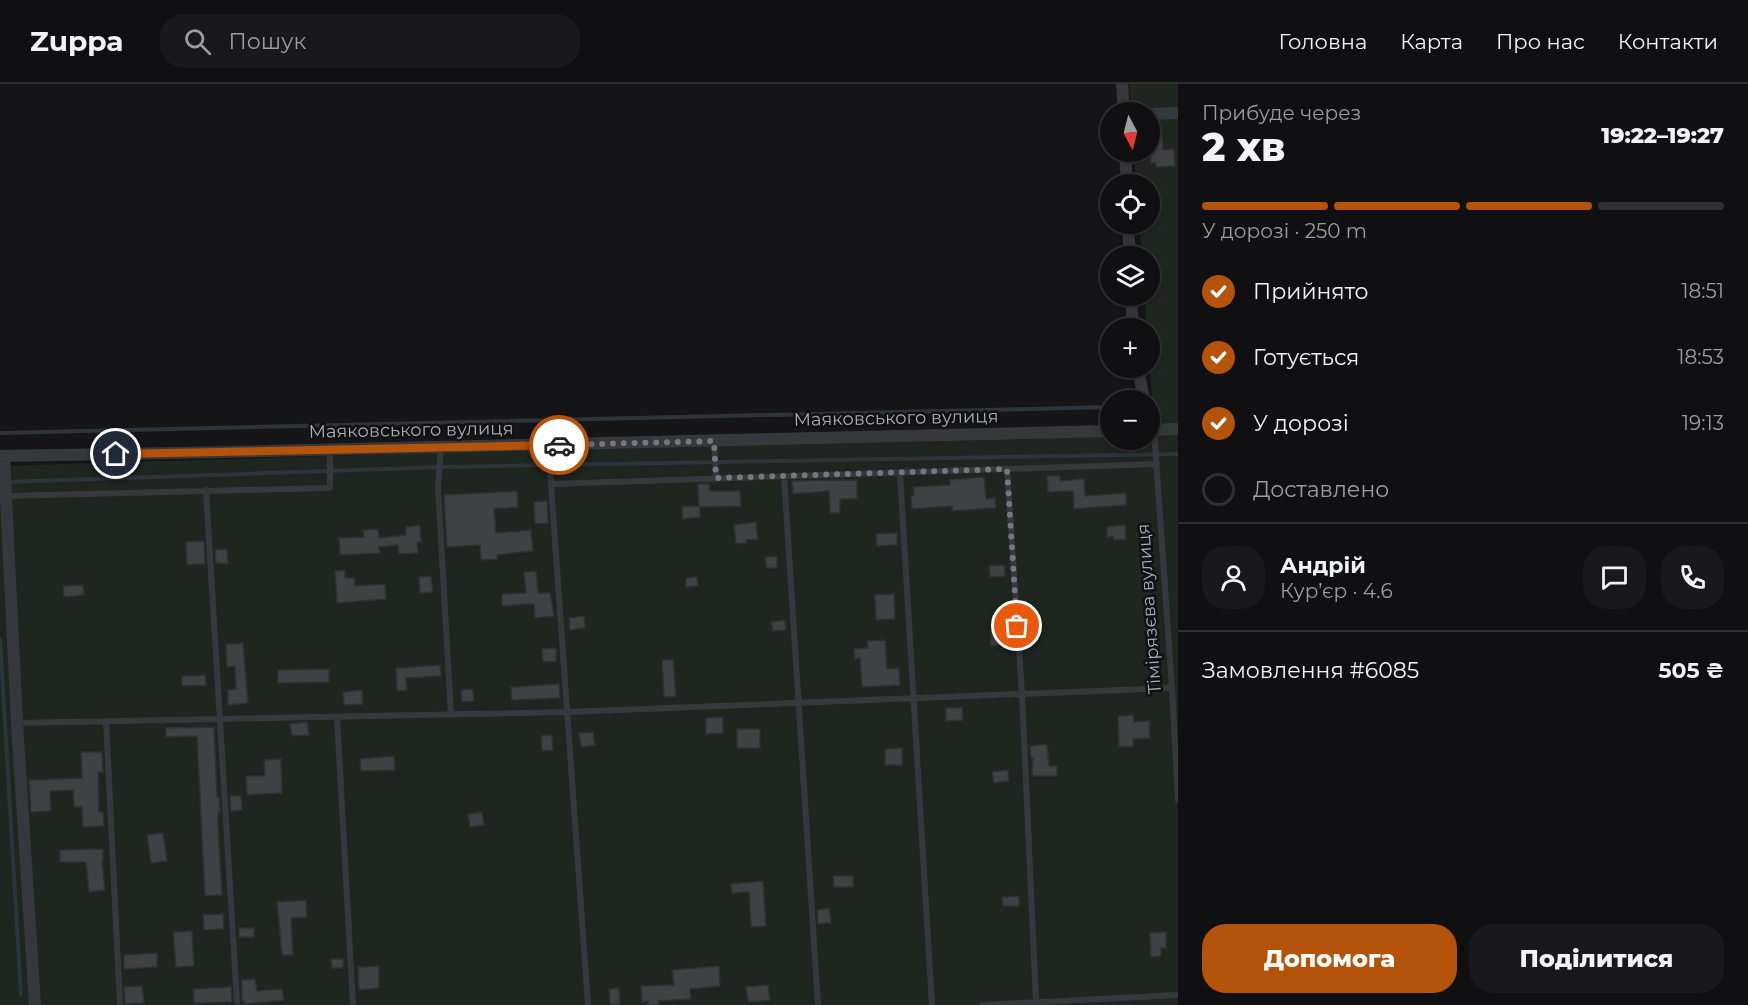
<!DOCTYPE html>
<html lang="uk">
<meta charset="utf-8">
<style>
:root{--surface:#101012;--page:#19191b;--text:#f1f3f6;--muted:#9c9d9f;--line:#303032;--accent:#b45309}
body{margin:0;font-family:Montserrat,sans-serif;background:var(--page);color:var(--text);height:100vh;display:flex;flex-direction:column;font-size:22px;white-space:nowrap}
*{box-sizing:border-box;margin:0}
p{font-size:20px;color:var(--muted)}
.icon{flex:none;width:33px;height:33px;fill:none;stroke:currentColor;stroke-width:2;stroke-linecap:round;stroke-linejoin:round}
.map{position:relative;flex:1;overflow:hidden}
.drawer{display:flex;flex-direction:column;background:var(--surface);width:570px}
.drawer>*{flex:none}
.needle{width:39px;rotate:173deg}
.controls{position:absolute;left:1100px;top:18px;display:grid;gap:12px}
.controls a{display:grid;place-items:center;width:60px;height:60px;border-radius:50%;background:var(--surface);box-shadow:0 3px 9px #0003,0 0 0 2px var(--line);font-size:30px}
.pin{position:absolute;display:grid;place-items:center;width:51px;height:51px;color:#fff;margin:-26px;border:3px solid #fff;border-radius:50%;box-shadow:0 2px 6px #0007}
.courier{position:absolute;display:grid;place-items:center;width:60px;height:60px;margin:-30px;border:4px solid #b45309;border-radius:50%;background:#fff;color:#222;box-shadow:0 2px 8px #0007}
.overview em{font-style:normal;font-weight:800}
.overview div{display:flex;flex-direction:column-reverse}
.overview{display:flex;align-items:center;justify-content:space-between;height:102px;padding:0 24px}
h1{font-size:39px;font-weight:800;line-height:45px}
.bar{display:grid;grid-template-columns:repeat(4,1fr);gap:9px 6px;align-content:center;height:72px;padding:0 24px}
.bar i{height:8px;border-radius:4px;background:var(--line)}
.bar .on{background:var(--accent)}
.bar p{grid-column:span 4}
.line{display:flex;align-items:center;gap:15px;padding:0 24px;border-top:2px solid var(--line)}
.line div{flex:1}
.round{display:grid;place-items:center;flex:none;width:63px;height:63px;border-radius:24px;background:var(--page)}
ol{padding:0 24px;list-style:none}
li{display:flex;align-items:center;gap:18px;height:66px}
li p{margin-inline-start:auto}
li .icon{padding:6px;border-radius:50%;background:var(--accent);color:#fff;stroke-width:4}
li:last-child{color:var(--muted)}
li i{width:33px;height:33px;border:3px solid var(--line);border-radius:50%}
.button{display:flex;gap:12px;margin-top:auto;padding:12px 24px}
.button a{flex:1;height:69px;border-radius:24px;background:var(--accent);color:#fff;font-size:24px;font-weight:800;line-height:69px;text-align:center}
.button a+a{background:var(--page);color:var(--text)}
header{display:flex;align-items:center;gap:36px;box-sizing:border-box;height:84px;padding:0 30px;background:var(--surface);border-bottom:2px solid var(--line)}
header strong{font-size:28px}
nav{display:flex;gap:33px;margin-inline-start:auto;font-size:21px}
.search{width:420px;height:54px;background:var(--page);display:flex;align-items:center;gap:15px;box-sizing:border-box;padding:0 21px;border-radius:24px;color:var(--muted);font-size:22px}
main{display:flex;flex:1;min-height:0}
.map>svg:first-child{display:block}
.green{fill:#1e261f}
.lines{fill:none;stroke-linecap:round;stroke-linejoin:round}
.stream{stroke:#2c353c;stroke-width:4}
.building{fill:#404145;stroke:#303034;stroke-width:1.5}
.lane{stroke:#37383d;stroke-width:6}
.street{stroke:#37383d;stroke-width:12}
.done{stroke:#757880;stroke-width:6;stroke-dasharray:0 10.8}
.route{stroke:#b45309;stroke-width:8}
.labels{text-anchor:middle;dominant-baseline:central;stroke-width:5;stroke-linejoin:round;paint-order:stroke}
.street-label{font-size:18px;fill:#a8adb8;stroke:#111113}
</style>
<header>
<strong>Zuppa</strong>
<div class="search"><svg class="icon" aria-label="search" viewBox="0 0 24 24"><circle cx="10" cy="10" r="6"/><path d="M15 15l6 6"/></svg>Пошук</div>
<nav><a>Головна</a><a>Карта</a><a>Про нас</a><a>Контакти</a></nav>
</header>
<main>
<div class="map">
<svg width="1178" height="921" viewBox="0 0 1178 921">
<rect width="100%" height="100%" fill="#161618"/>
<!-- green -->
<path class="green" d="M1129 0H1178V343L1154 344 1149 274V244H1147L1144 212H1149V172H1142L1139 140H1149V100H1136L1134 68H1149V28H1131Z
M1178 346V921H0V382L1110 348V356H1149V347Z"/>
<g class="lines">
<!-- stream -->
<path class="stream" d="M0 349 1110 323
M6 398 443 383 1178 370
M0 555 21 911"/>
</g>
<!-- building -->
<path class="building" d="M1162 47 1163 66 1174 65 1175 82 1156 83V79H1151L1149 48Z
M1047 392H1060V397L1084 395 1085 412 1126 409V421L1074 425 1073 407 1048 408Z
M984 393 986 415 995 414 996 424 952 427V422L912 425 911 412 914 411 913 403 950 401V396Z
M857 396V415H840V429H830L829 407 793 410 792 397Z
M698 400H709V407H740L741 422 700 423V433L683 435 682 423 699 422Z
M517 407 518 423 494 425 496 449 531 446 533 467 497 471V475L481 476 480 461 447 463 444 411Z
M547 417 548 439 535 440 534 418Z
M756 438 758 455 746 456 747 459 736 460 734 441Z
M420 441 421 458H417L418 469 399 470 398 461 379 463 380 469 340 471 339 454 364 453 363 446 378 445 379 454 406 451V443Z
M1125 441 1126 455 1114 456 1113 452 1107 453V443Z
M897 449V461L877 462 876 450Z
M204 457 205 480 187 481 186 458Z
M227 465 228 480 216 479 215 466Z
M777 472V484H766L765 473Z
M1004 481 1005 492 990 493 989 482Z
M345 486V494H355V502L385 500 386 515 337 519 335 487Z
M536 487 538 509H550L554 532 535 534 534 520 502 522V510L526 509 524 488Z
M431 492 433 508 420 509 419 493Z
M697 493 698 502 686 503V494Z
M83 501 84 511 64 513 63 502Z
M894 510 895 535 876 536 875 511Z
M584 532 585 544 570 546 569 534Z
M785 536 786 546 773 547 771 538Z
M1006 547 1007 561 991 562 990 548Z
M885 556 887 585 899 584 900 601 862 603 860 574 855 575 854 565 868 564 867 557Z
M243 559 248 619 228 621V606L236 605 235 582 227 583 226 560Z
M556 564V577L543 578 542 565Z
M673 575 676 612 664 613 662 576Z
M440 581 441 592 406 594 407 606 397 607 396 584Z
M329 585V598L278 599V586Z
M205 591 206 601 182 602V592Z
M559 600 560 614 512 616 511 603Z
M473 605 474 617 462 618 461 606Z
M362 606 363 620 344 621 343 608Z
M962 623 963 636 946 637V624Z
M1133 631 1134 638 1149 637 1150 654 1133 655V662L1119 663 1118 632Z
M723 633V649L706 650V634Z
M307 638 309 651 292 652 290 640Z
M214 643 217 713H219L220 728H218V742L222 811 205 812 197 652 166 653V644Z
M737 645H760V664H737Z
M593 648 595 661 581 663 579 649Z
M552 651 553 666 542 667 541 652Z
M1047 660 1049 682H1057V692H1032L1033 674H1031L1030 662Z
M902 664V681H885V665Z
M81 668H102L103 688H98L99 728H103L104 742 83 743 82 723H74L73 706 50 707 51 727 31 728 29 696 82 694Z
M394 672 395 686 361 687 360 675Z
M281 675 282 709 247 711 246 692H265L264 676Z
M1008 686 1009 697 994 699 992 688Z
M230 712H241L242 726 231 727Z
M482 728 484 741 470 743 468 730Z
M163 749 167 777 151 779 147 751Z
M103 765V778H102L105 806 89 808 86 778H60V766Z
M833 792H853V803H834Z
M763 797 766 842 751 843 749 808 732 809 731 800Z
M1019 812V822H1003L1002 813Z
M306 816 307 833 291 834 293 871H282L277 818Z
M829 824 831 839 818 840 817 826Z
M223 830 224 845 204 846 203 831Z
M239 844H254V853H239Z
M192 847 194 882 176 883 173 848Z
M1166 848V864H1161V872L1151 873 1150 849Z
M157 869V883L124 885V871Z
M331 875H343V884H332Z
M379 882V904L359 906 358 883Z
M719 882 720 902 690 905 691 915 658 917 659 921H648V917L642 918 641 902 674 901 672 886Z
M255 895 257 907 282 905 284 916 244 920V917H242V896Z
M768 901 770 916 748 918 746 903Z
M142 902 144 919 125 920 124 903Z
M231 903 232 918 194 919 193 905Z
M619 904 620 920 610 921 609 905Z"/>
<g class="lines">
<!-- lane -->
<path class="lane" d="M1154 346 1172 604 1178 716
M714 357 716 394
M550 361 551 400 588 921
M441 363 438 403 451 631
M1007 385 1022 610 1036 917
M900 389 932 921
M784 392 818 921
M551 400 1157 380
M206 406 237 918
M5 412 330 404V366
M337 633 353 921
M106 637 120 921
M17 639 567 628 1172 604
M982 921 1178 911"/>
<!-- street -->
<path class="street" d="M1122 0 1124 28
M1149 30 1178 29
M1125 68 1127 100
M1128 140 1130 172
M1131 212 1133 244
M1138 284 1144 316
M1149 331 1154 346
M1149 346 1178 345
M0 372 227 368 1110 347
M4 372 17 639 35 921"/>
</g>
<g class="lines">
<!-- done -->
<path class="done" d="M559 361 714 357 716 394 1007 385 1017 542"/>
<!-- route -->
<path class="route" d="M116 370 559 361"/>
</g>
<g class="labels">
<!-- street labels -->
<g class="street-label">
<text transform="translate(896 334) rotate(-1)">Маяковського вулиця</text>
<text transform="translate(411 346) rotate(-1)">Маяковського вулиця</text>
<text transform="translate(1149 525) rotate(-94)">Тімірязєва вулиця</text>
</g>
</g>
</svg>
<div class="controls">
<a><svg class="needle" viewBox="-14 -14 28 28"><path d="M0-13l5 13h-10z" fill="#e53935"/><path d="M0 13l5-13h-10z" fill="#9c9d9f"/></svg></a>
<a><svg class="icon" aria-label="locate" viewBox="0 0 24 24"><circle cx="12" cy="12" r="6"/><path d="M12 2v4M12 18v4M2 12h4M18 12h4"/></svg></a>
<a><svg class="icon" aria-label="layers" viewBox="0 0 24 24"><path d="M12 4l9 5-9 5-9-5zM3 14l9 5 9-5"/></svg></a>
<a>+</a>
<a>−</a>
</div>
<div class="pin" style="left:1017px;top:542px;background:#ea580c"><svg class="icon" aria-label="bag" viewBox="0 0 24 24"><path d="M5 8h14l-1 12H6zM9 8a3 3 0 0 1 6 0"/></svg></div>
<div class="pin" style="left:116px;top:370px;background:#1f2937"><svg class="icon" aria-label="home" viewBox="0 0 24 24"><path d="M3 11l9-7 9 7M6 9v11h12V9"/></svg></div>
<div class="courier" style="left:559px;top:361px"><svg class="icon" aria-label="car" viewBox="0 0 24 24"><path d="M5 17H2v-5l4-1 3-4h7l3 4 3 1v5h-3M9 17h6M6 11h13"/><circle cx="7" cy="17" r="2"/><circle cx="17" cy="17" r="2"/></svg></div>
</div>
<section class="drawer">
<div class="overview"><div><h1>2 хв</h1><p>Прибуде через</p></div><em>19:22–19:27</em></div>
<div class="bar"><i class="on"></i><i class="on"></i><i class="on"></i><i></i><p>У дорозі · 250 m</p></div>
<ol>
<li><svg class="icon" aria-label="check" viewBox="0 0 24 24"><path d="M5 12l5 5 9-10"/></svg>Прийнято<p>18:51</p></li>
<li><svg class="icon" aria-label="check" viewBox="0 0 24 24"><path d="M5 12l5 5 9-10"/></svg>Готується<p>18:53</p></li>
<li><svg class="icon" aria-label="check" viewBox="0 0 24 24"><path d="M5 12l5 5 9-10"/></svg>У дорозі<p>19:13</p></li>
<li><i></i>Доставлено</li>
</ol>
<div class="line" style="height:108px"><a class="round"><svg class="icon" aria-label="person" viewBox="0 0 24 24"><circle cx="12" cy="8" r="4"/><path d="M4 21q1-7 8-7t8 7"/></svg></a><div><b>Андрій</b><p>Кур’єр · 4.6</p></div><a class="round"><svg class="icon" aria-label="chat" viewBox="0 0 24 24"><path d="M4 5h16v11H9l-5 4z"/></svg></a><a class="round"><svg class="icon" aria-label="phone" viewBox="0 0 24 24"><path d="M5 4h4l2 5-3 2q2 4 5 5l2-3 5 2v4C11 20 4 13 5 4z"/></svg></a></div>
<div class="line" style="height:78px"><div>Замовлення #6085</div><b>505 ₴</b></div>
<div class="button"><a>Допомога</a><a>Поділитися</a></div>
</section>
</main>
